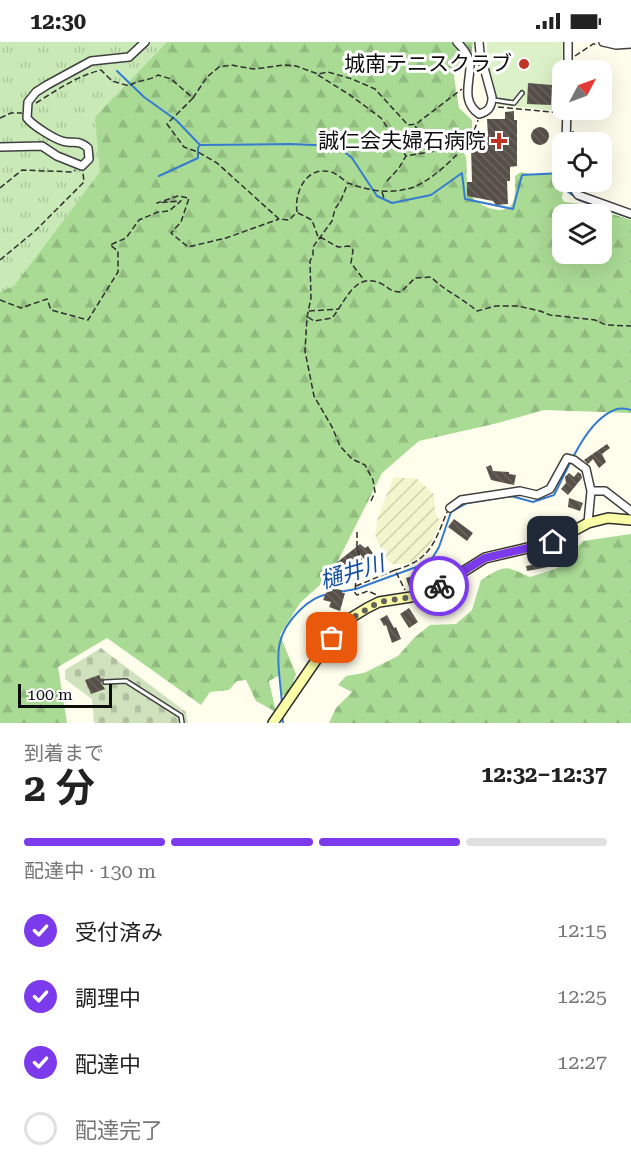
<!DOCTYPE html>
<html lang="ja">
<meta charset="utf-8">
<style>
:root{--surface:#fff;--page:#f2f2f2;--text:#222;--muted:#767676;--line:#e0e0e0;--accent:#7c3aed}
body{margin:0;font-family:"Roboto Serif","Noto Sans JP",serif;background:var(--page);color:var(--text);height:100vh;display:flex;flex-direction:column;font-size:22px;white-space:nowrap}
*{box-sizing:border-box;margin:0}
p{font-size:20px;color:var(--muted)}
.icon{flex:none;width:33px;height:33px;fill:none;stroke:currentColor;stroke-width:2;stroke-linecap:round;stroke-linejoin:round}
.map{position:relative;height:681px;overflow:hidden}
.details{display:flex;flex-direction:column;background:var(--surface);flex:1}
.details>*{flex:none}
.needle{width:39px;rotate:49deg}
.controls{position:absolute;left:552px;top:18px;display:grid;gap:12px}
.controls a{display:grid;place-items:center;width:60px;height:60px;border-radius:12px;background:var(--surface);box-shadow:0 6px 24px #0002;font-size:30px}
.scale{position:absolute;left:18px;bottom:15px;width:94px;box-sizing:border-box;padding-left:6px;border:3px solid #0d0d0d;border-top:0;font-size:16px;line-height:21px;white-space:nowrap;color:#0d0d0d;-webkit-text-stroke:4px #fff;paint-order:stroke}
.pin{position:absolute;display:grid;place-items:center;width:51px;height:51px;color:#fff;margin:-26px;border-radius:12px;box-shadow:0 3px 9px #0006}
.courier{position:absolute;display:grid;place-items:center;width:60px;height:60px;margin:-30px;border:4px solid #7c3aed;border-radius:50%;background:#fff;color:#222;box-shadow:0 2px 8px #0007}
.headline em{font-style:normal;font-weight:700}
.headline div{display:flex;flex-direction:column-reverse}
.headline{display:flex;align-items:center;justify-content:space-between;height:102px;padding:0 24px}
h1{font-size:39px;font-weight:700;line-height:45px}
.bar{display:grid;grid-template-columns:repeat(4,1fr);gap:9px 6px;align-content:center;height:72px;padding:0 24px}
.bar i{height:8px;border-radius:4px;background:var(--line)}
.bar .selected{background:var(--accent)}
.bar p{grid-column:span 4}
ol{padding:0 24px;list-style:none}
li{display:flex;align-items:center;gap:18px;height:66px}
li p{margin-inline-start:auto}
li .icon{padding:6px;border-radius:50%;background:var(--accent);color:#fff;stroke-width:4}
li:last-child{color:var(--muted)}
li i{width:33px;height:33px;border:3px solid var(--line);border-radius:50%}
.status{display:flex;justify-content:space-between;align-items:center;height:42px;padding:0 30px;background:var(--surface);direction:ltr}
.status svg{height:16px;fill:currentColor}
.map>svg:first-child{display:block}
.farmland{fill:url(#farmland-furrows)}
.forest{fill:url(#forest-firs);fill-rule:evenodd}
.cemetery{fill:url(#cemetery-stones)}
.park{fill:url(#park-tufts)}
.pitch{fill:#ddf1c8}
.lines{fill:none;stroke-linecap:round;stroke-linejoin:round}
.stream{stroke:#367bd0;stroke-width:2}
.building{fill:url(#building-back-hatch)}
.lane-casing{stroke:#404040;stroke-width:6}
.street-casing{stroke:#404040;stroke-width:10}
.secondary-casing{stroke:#2f2f2f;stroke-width:12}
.path{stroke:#2f2f2f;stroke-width:1.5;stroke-dasharray:6 3;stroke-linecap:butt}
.lane{stroke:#fff;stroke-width:3}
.street{stroke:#fff;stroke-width:7}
.secondary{stroke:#fbffa8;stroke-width:9}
.done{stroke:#62615b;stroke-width:6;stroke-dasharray:0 10.8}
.route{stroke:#7c3aed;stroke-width:8}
.poi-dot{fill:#c03322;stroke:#fff;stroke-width:2}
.labels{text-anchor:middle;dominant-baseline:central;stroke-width:6;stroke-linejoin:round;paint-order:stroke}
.poi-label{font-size:21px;fill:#0d0d0d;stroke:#fff;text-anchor:end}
.water-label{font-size:22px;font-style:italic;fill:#134ea2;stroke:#fff}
</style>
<div class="status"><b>12:30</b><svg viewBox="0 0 49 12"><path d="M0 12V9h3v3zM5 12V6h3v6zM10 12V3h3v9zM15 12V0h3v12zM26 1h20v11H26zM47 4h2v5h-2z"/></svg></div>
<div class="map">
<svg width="631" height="681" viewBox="0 0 631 681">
<defs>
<pattern id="farmland-furrows" width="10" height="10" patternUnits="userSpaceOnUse" patternTransform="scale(1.5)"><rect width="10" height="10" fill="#f3f5cd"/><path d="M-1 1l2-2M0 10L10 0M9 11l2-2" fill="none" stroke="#cfd1af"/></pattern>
<pattern id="forest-firs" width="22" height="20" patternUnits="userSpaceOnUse" patternTransform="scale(1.5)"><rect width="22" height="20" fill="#aadb95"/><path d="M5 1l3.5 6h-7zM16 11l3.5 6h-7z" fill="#91bb7f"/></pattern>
<pattern id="cemetery-stones" width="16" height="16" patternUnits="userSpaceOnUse" patternTransform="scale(1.5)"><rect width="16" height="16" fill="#d0e1be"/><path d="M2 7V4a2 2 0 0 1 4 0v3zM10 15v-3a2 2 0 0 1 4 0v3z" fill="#b1c0a2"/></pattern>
<pattern id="park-tufts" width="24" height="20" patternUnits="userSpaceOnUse" patternTransform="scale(1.5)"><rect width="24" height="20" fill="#c9eab6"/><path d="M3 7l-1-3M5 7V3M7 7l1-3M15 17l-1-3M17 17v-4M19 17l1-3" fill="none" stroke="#abc89b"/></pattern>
<pattern id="building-back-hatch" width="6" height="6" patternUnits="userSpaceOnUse" patternTransform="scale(1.5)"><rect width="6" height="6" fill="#565049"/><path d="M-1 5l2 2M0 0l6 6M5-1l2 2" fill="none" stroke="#69645f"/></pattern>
</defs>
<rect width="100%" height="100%" fill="#fffeed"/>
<!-- farmland -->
<path class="farmland" d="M394 435 417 437 434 452 435 470 440 479 428 508 417 517 405 522H393L385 516 375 493 378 475Z"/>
<!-- forest -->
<path class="forest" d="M0 0H473L471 16 458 24 454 35 459 66 472 78V87L459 103C461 107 464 111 466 115 468 127 464 143 471 153 478 164 503 175 512 162 516 156 515 141 515 134L521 130 536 133 560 130C566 137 563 147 562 156L564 160 581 162 631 178V371L544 368 498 381 419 399 382 431 331 533 300 561 280 593 296 632 290 651 282 654 280 633 269 639 276 670 256 659 246 638 237 639 229 648 210 650 201 663 107 596 58 625 67 681H0ZM562 172H602V212H562Z
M631 492V681H329L336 666 352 650 338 643 346 634 364 631 398 614 415 595 430 583 456 582 472 568 481 538C506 523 504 523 530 535L558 526 583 499Z"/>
<!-- cemetery -->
<path class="cemetery" d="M101 606 186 670 188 681H94L92 657 65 637V628Z"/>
<!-- park -->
<path class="park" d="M0 0H167L95 75 100 130 14 244 0 250Z"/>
<!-- pitch -->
<path class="pitch" d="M487 0H563L561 69 497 63V57L487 37Z"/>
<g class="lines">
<!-- stream -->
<path class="stream" d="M117 29 144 55 176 78 200 103 290 102 337 104 352 116 377 154 392 161 431 153 462 131 465 157 513 167 522 133 562 131
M159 134 198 116V106L200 103
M565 140 567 149 579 158 631 176
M339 550 356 547 430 520 439 505 451 470 467 461 511 454 533 460 554 453C568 427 586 377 617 367 621 366 627 367 631 368
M282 663C280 623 268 599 300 568 308 560 317 554 328 552
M282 672 283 681"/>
</g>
<!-- building -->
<path class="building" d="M602 24 610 30 612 38 609 45 602 48Z
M528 41 552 43 551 63 527 62Z
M514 69V78H517V124L510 125V139H507L508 162 496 163 493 159 467 154V140H472L471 105 467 100 477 91 479 95 488 94 487 77H505V70Z
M531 94a9 9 0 1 1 18 0a9 9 0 1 1-18 0Z
M607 402 610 406 602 412 606 420 599 426 593 417 588 422 584 418Z
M491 423 493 429 509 430V432L516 433 514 443 491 438 486 425Z
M578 430 581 432 582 436 568 453 561 447 566 441 565 435 569 431 574 435Z
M569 456 583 461 580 469 568 465Z
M454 477 473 491 467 499 448 485Z
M360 502 365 506 368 504 382 525 376 528 374 525 371 526 360 512 340 529 335 522Z
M435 518 442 526 435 533 428 525Z
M548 520V525L527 529 526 524Z
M419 532 421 540 409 545 406 536Z
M328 546 342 548V551H345L340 569 329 565 331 560 323 558Z
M454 547 458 556 445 563 449 571 441 574 438 573 431 557Z
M409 566 418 580 409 586 400 572Z
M387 573 394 586 396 585 401 597 392 601 386 583 384 584 380 577Z
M99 633 101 637 104 636 101 641 105 647 91 652 85 638Z"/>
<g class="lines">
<defs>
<path id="lane" d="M494 58 514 61 522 51
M105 640 126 639 181 674 182 681"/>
<path id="street" d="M457 0C464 7 471 16 470 26 469 43 462 60 479 72 488 70 492 65 492 55L480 11 479 0
M568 0V28
M603 0 616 3 631 2
M566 100 567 68
M0 105 42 104 57 114 82 124 89 117 88 106C80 99 77 101 67 100 58 100 32 83 27 76L28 60 36 50 47 43 91 19 129 15 145 0
M569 140 578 153 631 172
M591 449H605L631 469
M450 466 461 458 520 449 537 453 550 447 567 416 574 418 586 427 591 449 588 481"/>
<path id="secondary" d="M273 681 332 595 349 577 367 566 379 560 411 555 442 543 485 516 553 500 588 481 608 476 631 478"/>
</defs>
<!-- lane casing -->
<use href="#lane" class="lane-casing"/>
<!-- street casing -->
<use href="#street" class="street-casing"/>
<!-- secondary casing -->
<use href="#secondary" class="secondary-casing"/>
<!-- path -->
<path class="path" d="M575 14 593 2H596
M318 33 350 53 381 76 406 114 435 109 458 96 466 101
M193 56 167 82 184 105 198 110 217 121 279 177 289 178 297 170C294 151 306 123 331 130 336 131 342 137 347 140
M36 61C57 48 77 34 101 28L112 39 129 44C136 38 149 39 158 33L171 37 193 56 207 35 219 25 231 23 254 27 284 23 296 24 318 32 328 30 352 37 375 47 408 83 416 82 462 47
M498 65 562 71
M0 76 11 71H22
M415 84 433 109
M573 89 574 100
M387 139 399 126 406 114
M0 146 22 128 73 130 75 128
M382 150 384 156
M298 171 312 178 318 195
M320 195 338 205 349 204 353 208 351 221 364 238
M0 218 35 189 84 140 83 131
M0 258 21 266 47 257 51 268 88 278 118 230V209L110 203 126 196 139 178 158 170 169 169 181 159 157 161 178 154 189 156 181 180 171 191 188 205 226 196 279 177
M309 269 339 267
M308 275 314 279 332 276C345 261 354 230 380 241 389 245 389 250 401 250L415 236 431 235C445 249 462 256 477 269L496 264H518L540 269 550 273 595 278 606 283 631 284
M371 459 375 450 373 438 365 423 352 417 340 404 332 385 314 354 305 309 307 275 311 256 310 219 313 213V205L332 179 335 167 341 158 348 141C367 148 386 152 407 147 426 144 457 115 468 99 473 93 475 86 478 78
M357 490V507L363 522 356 535 355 551 357 553 368 549 377 553
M395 528C430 518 434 502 447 470
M356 544 395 528 405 548"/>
<!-- lane -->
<use href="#lane" class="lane"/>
<!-- street -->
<use href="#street" class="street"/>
<!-- secondary -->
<use href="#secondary" class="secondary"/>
</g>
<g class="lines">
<!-- done -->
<path class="done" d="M332 596 349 578 379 560 411 555 439 544"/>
<!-- route -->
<path class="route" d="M439 544 485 516 553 500"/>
</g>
<!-- markers -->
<g class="poi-dot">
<circle cx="524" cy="22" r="6"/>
<path d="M496 90h6v6h6v6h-6v6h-6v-6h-6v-6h6z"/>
</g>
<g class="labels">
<!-- poi labels -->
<g class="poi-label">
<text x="512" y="22">城南テニスクラブ</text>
<text x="486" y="99">誠仁会夫婦石病院</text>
</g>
<!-- water labels -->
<g class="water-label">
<text transform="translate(352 530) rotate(-17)">樋井川</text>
</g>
</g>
</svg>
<div class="controls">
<a><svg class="needle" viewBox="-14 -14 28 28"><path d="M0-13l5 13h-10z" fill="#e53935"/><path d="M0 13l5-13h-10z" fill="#767676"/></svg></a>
<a><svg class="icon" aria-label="locate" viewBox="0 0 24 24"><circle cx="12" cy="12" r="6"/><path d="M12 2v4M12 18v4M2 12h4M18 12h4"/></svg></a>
<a><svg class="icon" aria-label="layers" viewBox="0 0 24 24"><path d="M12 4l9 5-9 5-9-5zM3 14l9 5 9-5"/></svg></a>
</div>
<div class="scale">100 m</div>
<div class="pin" style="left:332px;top:596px;background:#ea580c"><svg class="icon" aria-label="bag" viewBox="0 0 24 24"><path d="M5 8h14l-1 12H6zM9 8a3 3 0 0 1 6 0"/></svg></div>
<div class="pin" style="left:553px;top:500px;background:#1f2937"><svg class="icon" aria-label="home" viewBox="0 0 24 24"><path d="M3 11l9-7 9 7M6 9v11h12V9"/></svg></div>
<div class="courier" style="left:439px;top:544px"><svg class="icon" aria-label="bike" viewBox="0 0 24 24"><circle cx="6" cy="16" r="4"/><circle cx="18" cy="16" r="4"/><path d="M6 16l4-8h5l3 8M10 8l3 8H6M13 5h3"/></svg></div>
</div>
<section class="details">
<div class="headline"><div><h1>2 分</h1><p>到着まで</p></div><em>12:32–12:37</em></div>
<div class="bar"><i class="selected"></i><i class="selected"></i><i class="selected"></i><i></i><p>配達中 · 130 m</p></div>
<ol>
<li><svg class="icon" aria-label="check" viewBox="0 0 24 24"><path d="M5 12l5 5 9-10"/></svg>受付済み<p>12:15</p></li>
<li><svg class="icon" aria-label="check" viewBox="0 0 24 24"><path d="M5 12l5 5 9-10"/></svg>調理中<p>12:25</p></li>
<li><svg class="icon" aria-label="check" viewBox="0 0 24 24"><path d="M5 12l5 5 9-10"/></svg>配達中<p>12:27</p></li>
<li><i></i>配達完了</li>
</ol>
</section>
